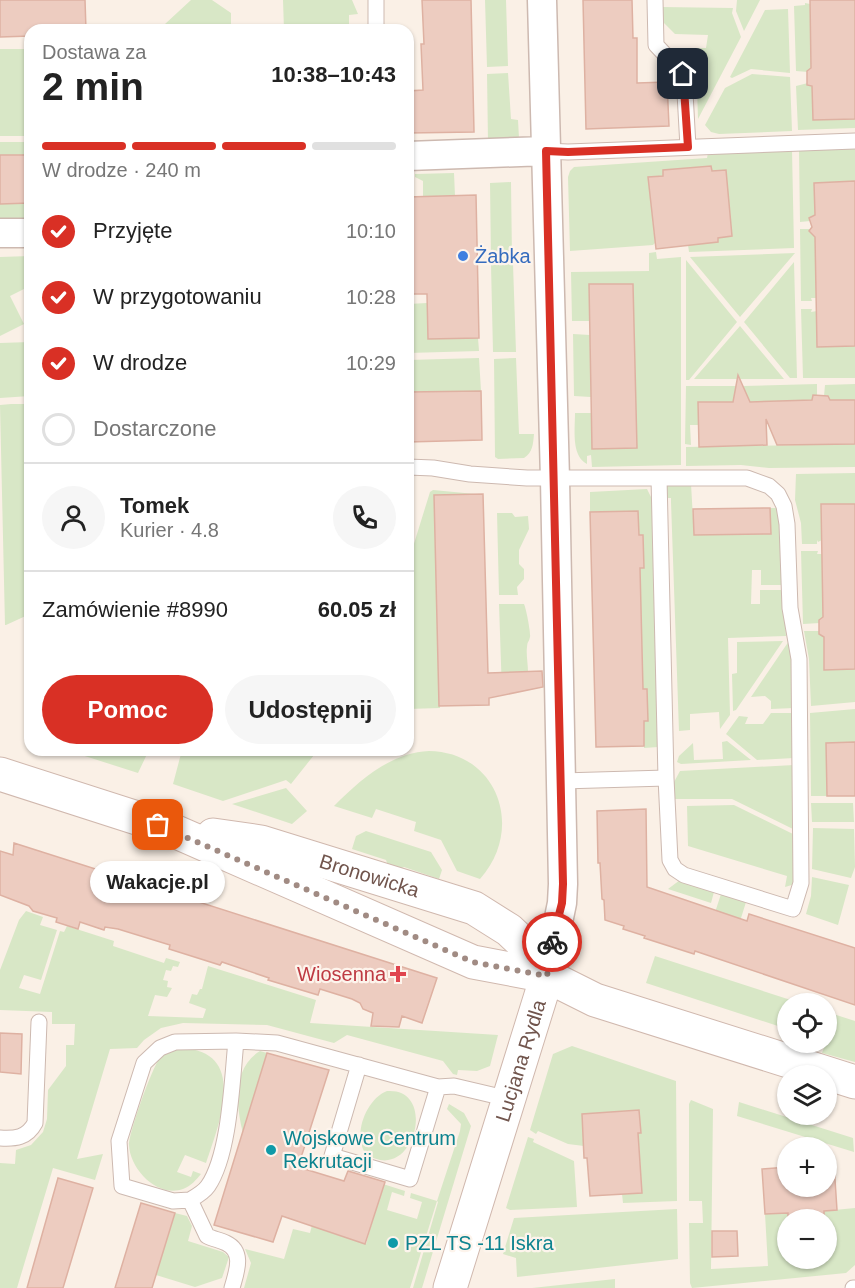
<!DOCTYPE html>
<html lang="pl">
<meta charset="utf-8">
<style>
:root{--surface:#fff;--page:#f6f6f6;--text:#222;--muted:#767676;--line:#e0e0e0;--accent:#d93025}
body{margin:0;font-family:Arial,sans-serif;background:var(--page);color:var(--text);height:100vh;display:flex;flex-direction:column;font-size:22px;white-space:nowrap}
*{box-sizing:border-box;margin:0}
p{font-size:20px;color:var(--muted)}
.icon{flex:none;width:33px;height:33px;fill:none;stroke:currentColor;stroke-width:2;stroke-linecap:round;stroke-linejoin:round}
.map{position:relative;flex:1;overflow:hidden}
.details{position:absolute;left:24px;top:24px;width:390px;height:732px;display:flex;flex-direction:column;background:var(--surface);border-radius:18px;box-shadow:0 2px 4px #0004}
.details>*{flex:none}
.tools{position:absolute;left:777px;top:993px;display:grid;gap:12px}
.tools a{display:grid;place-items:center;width:60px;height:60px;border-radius:50%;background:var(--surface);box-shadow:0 2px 4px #0004;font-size:30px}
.pin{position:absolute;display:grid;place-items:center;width:51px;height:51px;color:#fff;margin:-26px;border-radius:12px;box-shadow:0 3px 9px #0006}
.courier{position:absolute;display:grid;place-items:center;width:60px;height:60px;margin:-30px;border:4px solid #d93025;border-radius:50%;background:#fff;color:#222;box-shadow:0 2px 8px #0007}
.bubble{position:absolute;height:42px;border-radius:21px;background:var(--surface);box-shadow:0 2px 4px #0004;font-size:20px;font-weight:700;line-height:42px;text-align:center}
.headline em{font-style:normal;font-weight:700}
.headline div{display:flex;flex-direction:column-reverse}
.headline{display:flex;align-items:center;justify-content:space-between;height:102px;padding:0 18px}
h1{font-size:39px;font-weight:700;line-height:45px}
.bar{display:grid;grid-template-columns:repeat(4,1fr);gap:9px 6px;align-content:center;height:72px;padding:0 18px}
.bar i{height:8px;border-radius:4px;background:var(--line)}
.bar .active{background:var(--accent)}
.bar p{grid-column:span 4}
.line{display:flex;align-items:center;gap:15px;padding:0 18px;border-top:2px solid var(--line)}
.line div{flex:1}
.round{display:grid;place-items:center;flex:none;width:63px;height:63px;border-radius:32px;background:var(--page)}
ol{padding:0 18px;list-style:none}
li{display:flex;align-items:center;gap:18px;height:66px}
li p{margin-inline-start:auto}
li .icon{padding:6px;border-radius:50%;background:var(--accent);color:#fff;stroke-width:4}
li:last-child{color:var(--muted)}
li i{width:33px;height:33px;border:3px solid var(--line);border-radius:50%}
.button{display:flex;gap:12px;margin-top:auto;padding:12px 18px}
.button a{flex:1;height:69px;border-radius:36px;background:var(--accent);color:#fff;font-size:24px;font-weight:700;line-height:69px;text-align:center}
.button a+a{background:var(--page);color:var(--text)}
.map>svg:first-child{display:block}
.green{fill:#d8e7c6}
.building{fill:#edccc0;stroke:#deb1a2;stroke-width:1.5}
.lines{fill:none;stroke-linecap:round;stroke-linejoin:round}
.lane-casing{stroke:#cdb9b0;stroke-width:17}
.street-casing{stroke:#cdb9b0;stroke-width:31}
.secondary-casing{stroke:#d0b8ae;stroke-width:35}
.lane{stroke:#fff;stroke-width:15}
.street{stroke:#fff;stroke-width:28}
.secondary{stroke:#fff;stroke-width:33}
.done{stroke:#a18b83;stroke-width:6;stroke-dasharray:0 10.8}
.route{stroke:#d93025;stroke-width:8}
.shop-dot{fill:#3f7fe0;stroke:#fdf4ec;stroke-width:2}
.health-dot{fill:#e0444e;stroke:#fdf4ec;stroke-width:2}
.culture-dot{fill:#0f9aa8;stroke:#fdf4ec;stroke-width:2}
.labels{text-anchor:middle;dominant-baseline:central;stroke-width:4.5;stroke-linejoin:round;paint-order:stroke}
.shop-label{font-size:20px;fill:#366cbe;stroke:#fdf4ec;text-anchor:start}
.street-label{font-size:20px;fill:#71554d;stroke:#fdf4ec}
.health-label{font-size:20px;fill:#be3a42;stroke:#fdf4ec;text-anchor:end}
.culture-label{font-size:20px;fill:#0d838f;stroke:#fdf4ec;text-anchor:start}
</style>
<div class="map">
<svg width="855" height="1288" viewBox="0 0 855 1288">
<rect width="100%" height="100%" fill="#faf0e6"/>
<!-- green -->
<path class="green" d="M191 0H212L231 13V30H155V25L165 24Z
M283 0H352L358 14 349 15V30H284Z
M485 0H506L508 66 487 67Z
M737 0H760L744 31 736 11Z
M805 3 810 4 811 71 808 72 796 71 794 6 805 5Z
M662 7 733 8 732 13 741 37 698 119 696 56 688 48H706L708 35 675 34 662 21Z
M788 9 790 73 751 69 732 78 730 77 765 10Z
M0 49H30V136H0Z
M508 73 511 119 518 120 519 138 488 142 487 74Z
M752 74 790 77 792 131 719 134 711 132 705 125 725 88Z
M808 83 812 85 813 120 855 119V128L798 130 796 86Z
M0 142H30V155H0Z
M855 149V181L814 183 815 218 810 221 800 222 799 150Z
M792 150 794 248 689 252 688 245 718 242 710 166 663 170V176L648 177 655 243 653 245 570 251 568 177 570 171 574 167 707 158 708 153Z
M454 173 455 196 423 197V181L415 177V174Z
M511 182 512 258H491L490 183Z
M27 203V219H0V204Z
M800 229H811L815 232 816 298H811L812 301H801Z
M656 252 657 259 681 257V465L592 467 591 455 587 456V464C571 456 575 429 575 413H592L637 448 633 284H590V321H572L571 272 649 271V253Z
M795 253 740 317 690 257Z
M30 256V286L10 296 24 324 0 336V257Z
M686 260 737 322 689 380H686Z
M794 262 797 378H790L744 322Z
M513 264 516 352H493L491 265Z
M427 303 478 338 479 351 408 353V304Z
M801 309H812L811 312 817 311V347L855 346V378H803Z
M740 326 784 379H694Z
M573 334 590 335 591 397 574 396Z
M30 342V396L0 398V343Z
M479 358 481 391 408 392V360Z
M516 358 519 434H534C533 444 533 452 524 458L498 459 495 457 494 359Z
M817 384V395H814L813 400 748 402V396L744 397V386Z
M855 384V400H828L827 395 824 396 825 385Z
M686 386H737L734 402 699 425H690L691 445 685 444Z
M11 404H30V614L6 625H5L0 405Z
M855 444V467L769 468 741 465 686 466V447Z
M855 473V504L821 505 822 540 818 542 817 540V544H802L801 523 795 500 796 474Z
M667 484H691L694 535 770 534V508H777L779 514 783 585H761V570H752L751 604H760V590H783L786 636 728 638 730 715 720 729 719 712 690 714V730L679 731 671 502V498H667Z
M647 489 653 501 658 747 644 748V721H648L647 689H643L640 568 644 567 643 536 639 535 638 511 590 512V492Z
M433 490 475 494 434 495 440 708 408 709V563L430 492Z
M497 513H512L515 517 528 516 529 529 519 550V564L524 569V579L517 587 518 595H499Z
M801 551H818L817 554H822L823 620H819L820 623 803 624Z
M499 604H524C526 608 531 633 530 637 528 645 528 639 527 647 526 654 528 664 528 672L502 693Z
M804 631H820L819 634 824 633V670L855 669V702L811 706 809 659Z
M783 641 736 710 733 711 732 674 737 673V642Z
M789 641 792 660 794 708 771 709V701L765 696 751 697Z
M855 709V742L826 743 827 796H811L810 713Z
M771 713H794V758L757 760 726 734 739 716 748 717 745 724H763Z
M727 741 751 760 681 764 677 762 679 756 693 743 694 760 723 759 722 742Z
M66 750H149L138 773Z
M182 750H318L291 784 286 780 223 801 173 784Z
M429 751C498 752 525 829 480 879L457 871 441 840 414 831 416 822 376 809 372 818 334 806C360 780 390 753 429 751Z
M794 765 795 830 732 799H674V782L680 771Z
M286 788 307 811 292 824 232 804Z
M811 803H853L854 822H812Z
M734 805 795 835V884L785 887 787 876 688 846 687 806Z
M813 828 854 829 855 867 851 878 812 869Z
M366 831 431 852 442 870 439 879 404 867 399 869 388 865 386 860 352 849 356 836Z
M812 877 849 885 838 925 806 914 811 896Z
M680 880 714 892 711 903 668 889Z
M721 894 746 902 733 944 707 937Z
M26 911 43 917 40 925 57 930 41 980 24 975 19 988 40 994 60 931 64 932 67 926 114 941 113 946 164 963 166 958 180 962 178 967 173 966 171 971 166 970 163 980 168 981 167 987 172 988 167 997 155 995 148 1016 203 1018 206 1009 189 1003 192 994 197 995 200 989H202L208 966 316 1000 310 1023 498 1035 490 1066 477 1071 458 1070 457 1075 453 1074 443 1061 347 1035 334 1043 267 1025 183 1023 161 1028 144 1040 137 1048 110 1049 77 1159 103 1154 95 1180 53 1168 17 1288H0V1163L15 1164 16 1150 31 1145 43 1132 47 1119 48 1090 66 1066V1045H74L75 1024H52V1012L0 1010V970L19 920Z
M655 956 800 1003 788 1004 787 1029 646 983Z
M827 1012 855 1021V1062L822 1053 826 1042Z
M572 1046 676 1081 677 1201 623 1203 622 1194 642 1193 638 1133 641 1132 639 1110 583 1114 584 1146 568 1144 538 1131 536 1134 530 1130 553 1054Z
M181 1048C249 1051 219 1124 206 1163L185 1155 177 1172 191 1177 193 1171 201 1174C196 1180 191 1186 183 1189 158 1198 130 1170 129 1145 129 1133 152 1067 160 1058 166 1052 173 1050 181 1048Z
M260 1051 267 1053 243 1133C236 1106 232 1068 260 1051Z
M387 1091C439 1087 414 1186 366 1154 352 1136 366 1099 387 1091Z
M691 1100 713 1109 711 1269 768 1266 765 1214 788 1213V1258H826V1220L824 1219V1211L855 1208V1265L846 1273 692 1288 690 1283 689 1223H703L702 1201H689V1104Z
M739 1102 853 1138 854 1152 737 1116Z
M449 1104 464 1113 471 1126 422 1288H413L438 1202 437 1201 460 1131 461 1124 447 1109Z
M528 1137 534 1139 533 1142 574 1161 577 1207 510 1210 506 1208Z
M383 1184 405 1191 404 1196 392 1192 387 1210 417 1219 422 1202 410 1198 411 1193 437 1201 410 1288H244L251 1263 245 1249 284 1259 293 1229 310 1233 312 1225 325 1229V1231L366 1244Z
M677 1209 678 1259 517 1277 516 1258 503 1254 514 1218Z
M175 1213 187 1216 192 1226 188 1241 223 1252 229 1257 222 1278 195 1287 156 1275Z
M615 1279V1288H532Z"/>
<!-- building -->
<path class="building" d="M0 0H85L86 30H30V36L0 37Z
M422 0H471L474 132 408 133V91L423 90 421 44H424Z
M583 0H632L633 38H637V83L667 82 669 126 586 129Z
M810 0H855V119L813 120 812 86 807 85V71L811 68Z
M0 155H30V203L0 204Z
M711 166 712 171 726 170 732 236 718 238V242L656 249 648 177 663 176V170Z
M855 181V346L817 347 815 237 809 231 812 227 809 218 815 215 814 183Z
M476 195 479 338 428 339 427 294H412L411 248H408V197Z
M589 284H633L637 448 592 449Z
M738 375 750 402 812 400 813 395 828 396 830 400H855V444L777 445 766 419 767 445 699 447 698 402H733Z
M481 391 482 440 408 442V392Z
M483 494 488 673 542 671 543 687 489 698V705L439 706 434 495Z
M821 504H855V669L824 670V637L819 634V620L823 617Z
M770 508 771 534 694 535 693 509Z
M638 511 639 535H643L644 568H640L643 689H647L648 721H644V746L596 747 590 512Z
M855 742V796H827L826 743Z
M646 809 647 887 747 921 749 914 855 948V1005L695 951 694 954 644 938 645 936 623 929 624 926 605 920 604 900 602 899 600 863H598L597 811Z
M14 843 437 978 422 1023 402 1016 399 1027 371 1026 373 1013 363 1009 360 1003 352 999 320 989 318 995 268 980 269 978 222 962 220 965 169 949 170 945 118 929 105 927 104 930 80 922 78 929 56 922 57 918 33 911 29 906 0 895V851L13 855Z
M0 1033 22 1034 21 1074 0 1072Z
M267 1053 329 1070 298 1167 344 1181 348 1171 385 1182 365 1244 282 1216 273 1242 214 1225Z
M639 1110 641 1133H638L642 1193 590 1196 587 1158H584L582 1114Z
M834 1164 837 1210 824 1211V1220H788V1213L765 1214 762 1169 788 1167V1186H826V1165Z
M58 1178 93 1188 63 1288H27Z
M141 1203 175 1213 152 1288H115Z
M712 1231H737L738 1256 712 1257Z"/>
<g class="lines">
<defs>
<path id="lane" d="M376 0V30
M655 0 656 45 684 75 688 147
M546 151 568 152 855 141
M408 467 433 468 470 474 527 478H747L769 486 778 494 784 506 787 524 790 608 799 659 801 883 793 909 684 875 675 869 670 860 666 778 562 781
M659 478 666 778
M359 1065 332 1156 410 1179 438 1087
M0 1138C15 1139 27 1138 35 1123L39 1022
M190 1200C197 1196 204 1192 208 1186 230 1154 232 1079 236 1041L277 1043 438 1087 454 1086 509 1099
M232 1288C236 1273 245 1252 226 1243 220 1240 213 1239 207 1236L190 1200 173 1201 122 1186 119 1141 144 1063 160 1048 175 1042 236 1041
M853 1288H855"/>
<path id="street" d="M542 0 555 479 563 884 562 903 547 976
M408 156 546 151
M0 233H30"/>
<g id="secondary">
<path d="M0 774 165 827 473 962 547 976 595 1000 855 1082"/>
<path id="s1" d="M213 835 261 842 474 908 509 930 528 948 547 976"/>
<path id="s2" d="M450 1288 547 976"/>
</g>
</defs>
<!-- lane casing -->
<use href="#lane" class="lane-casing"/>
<!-- street casing -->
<use href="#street" class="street-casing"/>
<!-- secondary casing -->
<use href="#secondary" class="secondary-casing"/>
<!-- lane -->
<use href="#lane" class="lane"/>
<!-- street -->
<use href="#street" class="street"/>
<!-- secondary -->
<use href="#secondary" class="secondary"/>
</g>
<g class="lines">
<!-- done -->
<path class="done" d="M158 825 473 962 547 976 552 942"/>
<!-- route -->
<path class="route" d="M552 942 562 903 563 884 546 151 568 152 688 147 683 74"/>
</g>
<!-- markers -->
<circle class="shop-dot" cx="463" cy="256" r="6"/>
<path class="health-dot" d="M395 965h6v6h6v6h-6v6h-6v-6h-6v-6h6z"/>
<g class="culture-dot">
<circle cx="271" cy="1150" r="6"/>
<circle cx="393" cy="1243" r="6"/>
</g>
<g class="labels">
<!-- shop labels -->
<g class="shop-label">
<text x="475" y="256">Żabka</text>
</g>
<!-- street labels -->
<g class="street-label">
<text stroke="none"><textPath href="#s1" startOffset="162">Bronowicka</textPath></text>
<text stroke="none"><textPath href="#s2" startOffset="238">Lucjana Rydla</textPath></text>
</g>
<!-- health labels -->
<g class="health-label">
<text x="386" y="974">Wiosenna</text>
</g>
<!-- culture labels -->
<g class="culture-label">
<text x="283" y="1138">Wojskowe Centrum<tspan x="283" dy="23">Rekrutacji</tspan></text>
<text x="405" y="1243">PZL TS -11 Iskra</text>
</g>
</g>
</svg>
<div class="tools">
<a><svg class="icon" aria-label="locate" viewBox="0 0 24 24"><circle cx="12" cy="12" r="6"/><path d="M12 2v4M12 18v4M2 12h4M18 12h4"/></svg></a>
<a><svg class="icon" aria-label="layers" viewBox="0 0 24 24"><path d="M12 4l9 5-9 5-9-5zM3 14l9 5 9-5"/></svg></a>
<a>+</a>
<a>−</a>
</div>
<div class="pin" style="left:158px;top:825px;background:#ea580c"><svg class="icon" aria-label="bag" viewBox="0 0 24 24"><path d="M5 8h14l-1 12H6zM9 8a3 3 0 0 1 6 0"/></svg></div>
<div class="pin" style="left:683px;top:74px;background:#1f2937"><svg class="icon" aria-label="home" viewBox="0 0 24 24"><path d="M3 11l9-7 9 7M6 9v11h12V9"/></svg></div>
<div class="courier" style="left:552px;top:942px"><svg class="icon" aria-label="bike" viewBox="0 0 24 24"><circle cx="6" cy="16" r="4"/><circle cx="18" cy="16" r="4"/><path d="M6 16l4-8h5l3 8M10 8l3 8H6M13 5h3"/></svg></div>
<div class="bubble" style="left:90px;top:861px;width:135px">Wakacje.pl</div>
<section class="details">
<div class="headline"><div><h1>2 min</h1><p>Dostawa za</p></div><em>10:38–10:43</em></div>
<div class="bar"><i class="active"></i><i class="active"></i><i class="active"></i><i></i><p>W drodze · 240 m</p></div>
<ol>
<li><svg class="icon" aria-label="check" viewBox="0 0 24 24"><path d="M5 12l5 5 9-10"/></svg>Przyjęte<p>10:10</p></li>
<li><svg class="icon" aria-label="check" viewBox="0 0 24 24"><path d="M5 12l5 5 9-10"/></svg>W przygotowaniu<p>10:28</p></li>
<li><svg class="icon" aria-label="check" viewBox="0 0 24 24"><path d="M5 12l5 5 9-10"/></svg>W drodze<p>10:29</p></li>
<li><i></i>Dostarczone</li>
</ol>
<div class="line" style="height:108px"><a class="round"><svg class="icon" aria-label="person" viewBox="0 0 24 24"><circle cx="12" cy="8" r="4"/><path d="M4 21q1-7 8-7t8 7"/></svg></a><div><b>Tomek</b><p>Kurier · 4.8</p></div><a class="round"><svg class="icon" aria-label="phone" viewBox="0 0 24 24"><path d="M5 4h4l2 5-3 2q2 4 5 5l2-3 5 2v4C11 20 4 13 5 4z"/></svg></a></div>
<div class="line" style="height:78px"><div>Zamówienie #8990</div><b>60.05 zł</b></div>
<div class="button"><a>Pomoc</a><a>Udostępnij</a></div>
</section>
</div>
